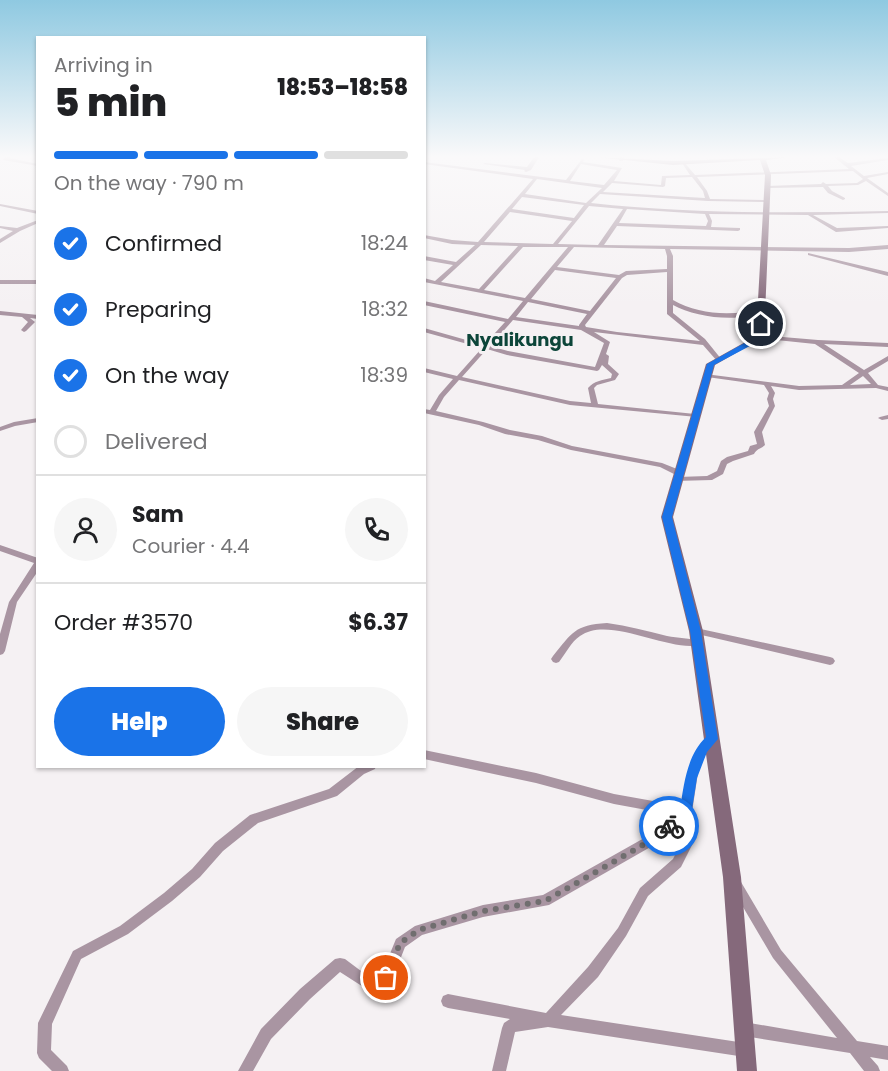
<!DOCTYPE html>
<meta charset="utf-8">
<style>
:root{--surface:#fff;--page:#f6f6f6;--text:#202124;--muted:#757577;--line:#e0e0e0;--accent:#1a73e8}
body{margin:0;font-family:Poppins,sans-serif;background:var(--page);color:var(--text);height:100vh;display:flex;flex-direction:column;font-size:22px;white-space:nowrap}
*{box-sizing:border-box;margin:0}
p{font-size:20px;color:var(--muted)}
.icon{flex:none;width:33px;height:33px;fill:none;stroke:currentColor;stroke-width:2;stroke-linecap:round;stroke-linejoin:round}
.map{position:relative;flex:1;overflow:hidden}
.details{position:absolute;left:36px;top:36px;width:390px;height:732px;display:flex;flex-direction:column;background:var(--surface);border-radius:0px;box-shadow:0 2px 4px #0004}
.details>*{flex:none}
.pin{position:absolute;display:grid;place-items:center;width:51px;height:51px;color:#fff;margin:-26px;border:3px solid #fff;border-radius:50%;box-shadow:0 2px 6px #0007}
.courier{position:absolute;display:grid;place-items:center;width:60px;height:60px;margin:-30px;border:4px solid #1a73e8;border-radius:50%;background:#fff;color:#222;box-shadow:0 2px 8px #0007}
.summary em{font-style:normal;font-weight:800}
.summary div{display:flex;flex-direction:column-reverse}
.summary{display:flex;align-items:center;justify-content:space-between;height:102px;padding:0 18px}
h1{font-size:39px;font-weight:800;line-height:45px}
.bar{display:grid;grid-template-columns:repeat(4,1fr);gap:9px 6px;align-content:center;height:72px;padding:0 18px}
.bar i{height:8px;border-radius:4px;background:var(--line)}
.bar .current{background:var(--accent)}
.bar p{grid-column:span 4}
.line{display:flex;align-items:center;gap:15px;padding:0 18px;border-top:2px solid var(--line)}
.line div{flex:1}
.round{display:grid;place-items:center;flex:none;width:63px;height:63px;border-radius:32px;background:var(--page)}
ol{padding:0 18px;list-style:none}
li{display:flex;align-items:center;gap:18px;height:66px}
li p{margin-inline-start:auto}
li .icon{padding:6px;border-radius:50%;background:var(--accent);color:#fff;stroke-width:4}
li:last-child{color:var(--muted)}
li i{width:33px;height:33px;border:3px solid var(--line);border-radius:50%}
.button{display:flex;gap:12px;margin-top:auto;padding:12px 18px}
.button a{flex:1;height:69px;border-radius:36px;background:var(--accent);color:#fff;font-size:24px;font-weight:800;line-height:69px;text-align:center}
.button a+a{background:var(--page);color:var(--text)}
.map>svg:first-child{display:block}
.lines{fill:none;stroke-linecap:round;stroke-linejoin:round}
.street{fill:#a995a2;fill-rule:evenodd}
.secondary{fill:#85697b;fill-rule:evenodd}
.route{fill:#1a73e8}
.done{stroke:#706e6f;stroke-width:6;stroke-dasharray:0 10.8}
.labels{text-anchor:middle;dominant-baseline:central;stroke-width:6;stroke-linejoin:round;paint-order:stroke}
.far-district-label{font-size:18px;font-weight:bold;fill:#0c4539;stroke:#f5f1f3}
</style>
<div class="map">
<svg width="888" height="1071" viewBox="0 0 888 1071">
<rect width="100%" height="100%" fill="#f5f1f3"/>
<g class="lines">
<!-- street -->
<path class="street" d="M5 157H11L9 158 38 164V166L3 160Z
M534 157H539L531 170 526 172 524 171 525 170 483 164 485 163 527 167Z
M620 157H624L623 161H619Z
M834 157H839L848 163 888 158V160L851 166 864 176 888 172V174L867 178 888 193V196L866 181 858 185 828 186 832 191 845 198V199L843 200 828 193 823 187 767 188 765 187 767 186 821 184 823 182 826 184 857 183 863 179 853 171 697 177 707 191 710 199 769 200V202H767L708 201 600 194 591 203C690 214 789 213 888 211V213L813 215 837 228 888 226V228L836 232 808 215 709 214 712 221 711 227 740 228V230L738 231 617 226 604 245 849 248 888 245V249L849 252 670 249 673 256V300C699 315 732 316 761 309L764 311C741 323 696 318 673 305V313L705 339 722 360 719 362 717 361 703 345 594 332 610 342 606 354 609 356 608 364 619 374 615 380 597 385 594 388 598 404 695 414 698 416 697 417 570 405 459 380 444 397 436 411 483 422 510 430 542 436 572 446 662 463 682 471 683 473 682 475H676L660 467 571 450 538 440 505 434 479 425 424 413V409L430 410 439 395 453 379 424 372V368L457 376 482 348 424 332V328L484 345 505 322 424 305V301L508 319 523 301 424 282V278L435 281 453 265 424 260V256L456 262 475 245 452 244 424 238V235L452 240 478 242 533 179 424 164V162L566 180 582 159 584 160 583 162 622 168 614 181 661 185 662 176 690 175 682 163 684 162 695 175 849 169ZM581 164 617 170 604 185 570 181ZM692 177 703 191 705 198 603 192 612 183 663 187 665 186 666 178ZM537 179 602 188 586 203 525 194ZM522 197 584 205 574 218 512 209ZM589 206 623 209 598 245 558 244ZM627 209 705 214 708 221 706 226 619 223ZM510 212 572 221 553 244 484 242ZM481 245 518 246 479 289 441 282ZM523 247H568L525 298 484 290ZM574 247 665 249 667 256V269L626 271 619 275 557 267ZM555 270 616 278 590 311 531 299ZM667 272V314L700 341 617 332 586 327 585 325 622 278 627 275ZM528 302 587 314 579 325V326L516 317ZM513 320 581 330 604 343 595 367 508 351 490 346ZM487 349 507 355 597 371 599 370 602 365 612 374 611 378C602 380 594 381 588 388L591 403 570 401 462 377Z
M0 204 38 211V214L0 206Z
M38 220V223L20 231 0 243V239L13 231 0 228V226L17 228Z
M808 253 888 272V276L808 255Z
M0 280H38V284H0Z
M0 311 38 315V319L30 318 35 322 26 331 24 332 21 330 28 322 22 317 0 315Z
M760 335 818 340 888 343V347L824 344 864 370 888 356V361L868 373 878 385 888 387V391L876 388 799 390 771 386 775 393 773 399 775 406 762 432 765 445C761 449 757 448 754 454L733 461 727 464 723 474 712 480 675 481 674 479 675 477H678L707 476 717 471 721 461 727 457 748 451 750 446 757 444 754 432 769 406 767 399 769 393 764 385 707 377 704 375 705 374 799 386 842 385 859 373 815 344 758 338V336ZM863 376 871 384 850 385Z
M888 415V419L882 420 878 418 880 417Z
M38 418V422L15 426 0 431V427L14 422Z
M0 545 38 558V571L17 602 5 651 3 654 0 655V634L9 602 34 563 0 551Z
M607 623C628 626 647 631 667 636 678 638 690 638 700 641L702 643 700 645C667 652 609 615 580 636 571 642 566 653 559 662L556 663 553 662 551 659 553 656C572 633 574 625 607 623Z
M696 628 830 657 833 658 835 661 833 664 830 665 693 633 691 631 693 629Z
M712 735 716 736 717 739 704 757 698 773 692 812 696 837 681 867 648 896 626 936 598 977 561 1015 745 1043 750 1045 752 1050 750 1055 745 1057 548 1027 515 1032 506 1071H492L502 1028 504 1023 510 1019 448 1008 443 1006 441 1001 443 996 448 994 546 1013 588 967 618 928 640 888 673 859 684 837 682 822 654 845 549 905 483 917 422 935 405 947 391 983 368 990 340 972 310 999 271 1039 253 1071H238L261 1029 300 989 335 959 340 958 345 959 369 977 382 973 396 939 415 926 483 905 543 895 646 837 674 815 614 804 536 783 424 759V750L536 773 614 794 681 806C685 785 690 745 712 735Z
M359 766H376L375 769 364 774 337 796 258 823 223 851 200 877 172 901 128 934 81 959 52 1024 51 1050 67 1066 69 1071H52L39 1058 37 1053 38 1023 73 951 120 926 164 893 192 869 215 843 250 815 329 789Z
M737 880 741 882 781 950 857 1041 888 1046V1060L870 1057 878 1066 880 1071H864L850 1053 744 1036 739 1034 737 1029 739 1024 744 1022 837 1038 773 958 733 890 731 886 733 882Z"/>
<!-- secondary -->
<path class="secondary" d="M595 157 673 161 790 157 766 160 771 175 764 337 715 365 673 517 703 631 741 877 757 1071H737L723 877 689 631 661 517 706 364 756 336 765 175 760 160 673 165Z"/>
</g>
<!-- sky -->
<linearGradient id="sky" x2="0" y2="1"><stop stop-color="#8fc9e1"/><stop offset="0.51" stop-color="#faf9fa"/><stop offset="1" stop-color="#faf9fa" stop-opacity="0"/></linearGradient>
<rect width="888" height="307" fill="url(#sky)"/>
<!-- route -->
<path class="route" d="M761 322 764 324 763 339 714 365 672 517 701 631 718 739 707 752 697 778 691 816 669 832 664 830 662 826 664 822 680 809C684 784 687 755 706 737L690 631 662 517 707 364 757 336V324Z"/>
<g class="lines">
<!-- done -->
<path class="done" d="M386 978 400 943 419 930 483 911 545 901 650 841 669 826"/>
</g>
<g class="labels">
<!-- far-district labels -->
<g class="far-district-label">
<text x="520" y="339">Nyalikungu</text>
</g>
</g>
</svg>
<div class="pin" style="left:386px;top:978px;background:#ea580c"><svg class="icon" aria-label="bag" viewBox="0 0 24 24"><path d="M5 8h14l-1 12H6zM9 8a3 3 0 0 1 6 0"/></svg></div>
<div class="pin" style="left:761px;top:324px;background:#1f2937"><svg class="icon" aria-label="home" viewBox="0 0 24 24"><path d="M3 11l9-7 9 7M6 9v11h12V9"/></svg></div>
<div class="courier" style="left:669px;top:826px"><svg class="icon" aria-label="bike" viewBox="0 0 24 24"><circle cx="6" cy="16" r="4"/><circle cx="18" cy="16" r="4"/><path d="M6 16l4-8h5l3 8M10 8l3 8H6M13 5h3"/></svg></div>
<section class="details">
<div class="summary"><div><h1>5 min</h1><p>Arriving in</p></div><em>18:53–18:58</em></div>
<div class="bar"><i class="current"></i><i class="current"></i><i class="current"></i><i></i><p>On the way · 790 m</p></div>
<ol>
<li><svg class="icon" aria-label="check" viewBox="0 0 24 24"><path d="M5 12l5 5 9-10"/></svg>Confirmed<p>18:24</p></li>
<li><svg class="icon" aria-label="check" viewBox="0 0 24 24"><path d="M5 12l5 5 9-10"/></svg>Preparing<p>18:32</p></li>
<li><svg class="icon" aria-label="check" viewBox="0 0 24 24"><path d="M5 12l5 5 9-10"/></svg>On the way<p>18:39</p></li>
<li><i></i>Delivered</li>
</ol>
<div class="line" style="height:108px"><a class="round"><svg class="icon" aria-label="person" viewBox="0 0 24 24"><circle cx="12" cy="8" r="4"/><path d="M4 21q1-7 8-7t8 7"/></svg></a><div><b>Sam</b><p>Courier · 4.4</p></div><a class="round"><svg class="icon" aria-label="phone" viewBox="0 0 24 24"><path d="M5 4h4l2 5-3 2q2 4 5 5l2-3 5 2v4C11 20 4 13 5 4z"/></svg></a></div>
<div class="line" style="height:78px"><div>Order #3570</div><b>$6.37</b></div>
<div class="button"><a>Help</a><a>Share</a></div>
</section>
</div>
